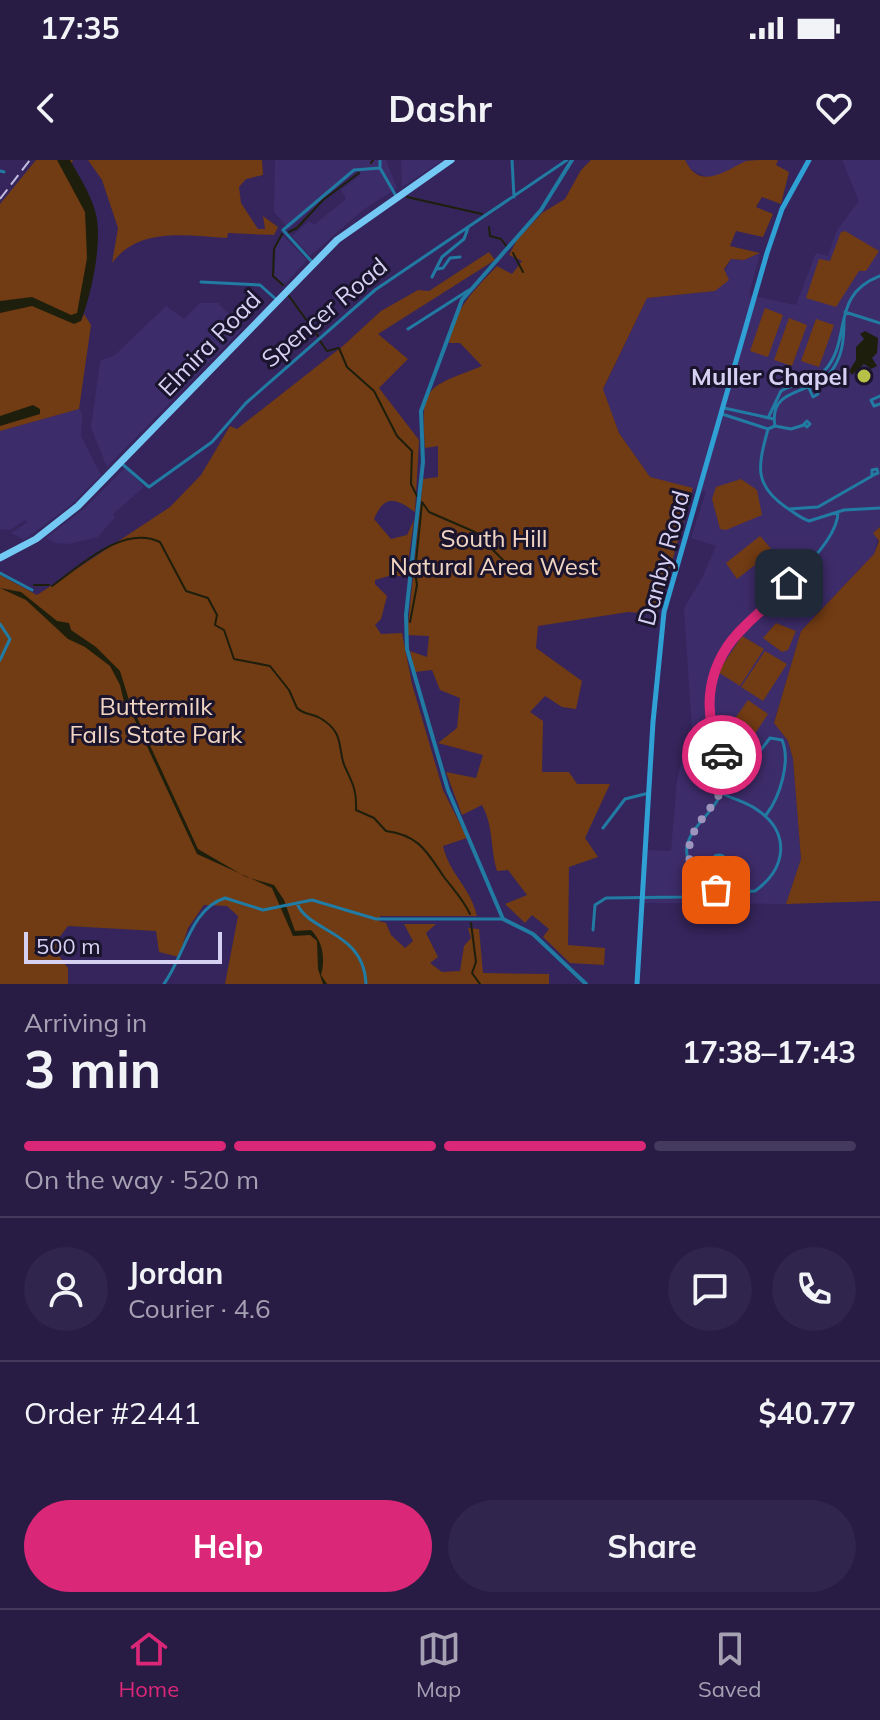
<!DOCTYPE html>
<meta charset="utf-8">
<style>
:root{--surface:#281c45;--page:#30254c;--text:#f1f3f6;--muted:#a5a1b3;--line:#443a5e;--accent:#db2777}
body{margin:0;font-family:Mulish,sans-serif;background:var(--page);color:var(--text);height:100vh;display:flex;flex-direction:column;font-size:30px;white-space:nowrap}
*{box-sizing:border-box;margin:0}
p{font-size:26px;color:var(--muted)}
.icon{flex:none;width:44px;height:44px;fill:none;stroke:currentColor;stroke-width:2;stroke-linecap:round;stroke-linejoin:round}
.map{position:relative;height:824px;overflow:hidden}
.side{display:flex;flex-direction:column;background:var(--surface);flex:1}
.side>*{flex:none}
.scale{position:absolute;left:24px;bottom:20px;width:198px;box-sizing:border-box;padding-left:8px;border:4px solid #d6d1f3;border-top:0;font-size:22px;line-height:28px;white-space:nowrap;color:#d6d1f3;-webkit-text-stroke:6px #1a142d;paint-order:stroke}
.pin{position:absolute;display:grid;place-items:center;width:68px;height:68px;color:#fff;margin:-34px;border-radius:16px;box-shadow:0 4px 12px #0006}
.courier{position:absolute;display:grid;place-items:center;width:80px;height:80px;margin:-40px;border:6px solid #db2777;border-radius:50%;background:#fff;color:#222;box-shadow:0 2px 10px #0007}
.overview em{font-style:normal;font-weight:700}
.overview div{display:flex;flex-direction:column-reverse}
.overview{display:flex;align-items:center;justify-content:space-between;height:136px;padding:0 24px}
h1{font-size:52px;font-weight:700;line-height:60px}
.bar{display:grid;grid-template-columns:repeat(4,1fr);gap:12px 8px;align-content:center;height:96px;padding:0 24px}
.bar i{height:10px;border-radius:6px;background:var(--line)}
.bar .on{background:var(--accent)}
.bar p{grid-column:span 4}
.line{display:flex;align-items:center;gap:20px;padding:0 24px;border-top:2px solid var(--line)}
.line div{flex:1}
.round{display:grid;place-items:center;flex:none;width:84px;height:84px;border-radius:42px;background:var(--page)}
.action{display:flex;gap:16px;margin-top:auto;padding:16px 24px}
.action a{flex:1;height:92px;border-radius:48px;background:var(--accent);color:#fff;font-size:32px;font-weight:700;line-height:92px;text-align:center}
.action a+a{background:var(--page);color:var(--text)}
.status{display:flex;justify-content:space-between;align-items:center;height:56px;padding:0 40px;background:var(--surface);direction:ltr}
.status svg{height:22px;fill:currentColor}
header{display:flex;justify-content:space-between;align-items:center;height:104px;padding:0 24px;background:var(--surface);font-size:36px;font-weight:700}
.menu{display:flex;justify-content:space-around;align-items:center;height:112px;border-top:2px solid var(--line);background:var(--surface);font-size:22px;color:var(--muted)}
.menu a{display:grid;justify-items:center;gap:4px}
.menu .on{color:var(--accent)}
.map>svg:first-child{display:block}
.built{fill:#3d2c6a}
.green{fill:#713b13}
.water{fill:#1d1f0c}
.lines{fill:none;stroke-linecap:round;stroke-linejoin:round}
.stream{stroke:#1d1f0c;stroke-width:2}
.minor{stroke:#217ba3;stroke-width:3}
.tertiary{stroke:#217ba3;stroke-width:4}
.secondary{stroke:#30a1d4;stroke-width:5}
.trunk{stroke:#74c8f4;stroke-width:7}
.rail{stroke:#c2bce0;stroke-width:2;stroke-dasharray:12 6;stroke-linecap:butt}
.done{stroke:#9e95be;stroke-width:8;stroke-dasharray:0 14.4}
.route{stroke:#db2777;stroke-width:10}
.poi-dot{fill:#b8c147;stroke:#1a142d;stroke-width:3}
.labels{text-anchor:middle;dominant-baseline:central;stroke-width:6;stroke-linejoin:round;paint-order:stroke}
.street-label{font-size:24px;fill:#d6d1f3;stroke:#1a142d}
.poi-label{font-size:24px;font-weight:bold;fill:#d6d1f3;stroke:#1a142d;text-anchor:end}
.park-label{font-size:24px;fill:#f1d5c3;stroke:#1a142d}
</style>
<div class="status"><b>17:35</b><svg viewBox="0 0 49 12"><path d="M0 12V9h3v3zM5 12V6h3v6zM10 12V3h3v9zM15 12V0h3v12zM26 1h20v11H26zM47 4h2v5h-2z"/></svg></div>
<header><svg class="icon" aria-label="back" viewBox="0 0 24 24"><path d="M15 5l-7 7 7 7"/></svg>Dashr<svg class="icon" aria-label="heart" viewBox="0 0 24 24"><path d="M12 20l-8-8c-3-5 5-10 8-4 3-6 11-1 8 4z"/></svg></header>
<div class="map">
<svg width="880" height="824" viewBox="0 0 880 824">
<rect width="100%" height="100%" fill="#35255c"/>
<!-- built -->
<path class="built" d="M275 0H386L397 28 363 50 310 96 292 76 309 61 314 65 346 39 341 30 361 14 358 11 352 15 289 69 274 52Z
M401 0H443L402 27Z
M685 0H748L724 15 706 17 689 8Z
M842 0H880V367L874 394 801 471 774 562 788 581 793 599 801 699 786 744 642 743 646 690 671 691 677 621 682 599 693 585 684 448 702 418 716 386 691 378 706 332 650 317 619 273 603 230 647 138 715 131 731 99 744 100 760 93 749 135 796 145 816 93 828 96 837 70 859 41Z
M283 76 307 100 284 125 274 116 276 85Z
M200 143H218L243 168 107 307 91 268 100 201 115 195 166 146 184 159Z
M79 249 82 254 81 276 101 315 72 344 24 380 11 373 28 362 25 360 10 370 0 369V271Z
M125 308 144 327 113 354 115 357 98 377 69 384 55 383 46 378 86 347Z"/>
<!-- green -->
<path class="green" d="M36 0H73L69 10 92 68 81 161 84 154 91 165 79 249 0 271V44Z
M88 0H262L263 15 246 19 239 27 241 43 258 69H265L263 56 278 67 274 75 228 73 227 78C187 76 140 66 112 103L118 68 102 20Z
M591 0H685C700 32 726 10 746 1 755 0 768 0 778 0L776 5 789 12 781 44 762 37 756 47 773 54 763 77 736 71 730 86 760 93 744 100 731 99 724 109 729 120 715 131 647 138 603 229 619 273 650 317 693 328 657 454 628 452 538 466 536 488 582 521 576 549 562 547 545 536 530 552 543 561 542 612H569L577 624H610L585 678 598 697 569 707 568 785 605 788 604 805 570 803 543 777 549 769 532 755 525 763 505 744 527 735 508 710 497 711C490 687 494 668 482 645L462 655 446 612 476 618 483 595 438 583 457 568 460 538 440 530 432 510 415 512 410 491 427 497 429 476 407 475 423 319 438 317V286L425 288C420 224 427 228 482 206L460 183H449C454 149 474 130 497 106L512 114 522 101 509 95 517 80 542 53 565 39 581 10Z
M845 71 879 91 866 111H859L836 147 806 138 819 99 830 101 841 72Z
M489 92 495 100 378 174 408 199 379 228 419 280 415 352C395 338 385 334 374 359L391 379 407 375 414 360 406 417 392 415 375 420V424L387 436 381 459 375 465 381 474 402 473 412 524 443 630 467 678 443 686C450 716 469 724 477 756H380L379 761 386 763 391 775 405 788 413 781 404 764H436L426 773 438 797 430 803 442 812 460 811 464 786 471 778 468 768 479 769 483 813 549 814V824H225L238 756 227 746 204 745 188 768 179 797 159 792 156 771 68 766 58 779 57 793 68 808V824H0V415L37 435 170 347 201 315 230 266 237 269 344 185 381 151 418 130 429 131Z
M765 148 783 155 768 197 750 191Z
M789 158 807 165 792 206 774 200Z
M816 159 834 165 819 207 801 201Z
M741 319 757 330 762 355 726 370 720 369 712 339 716 327Z
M880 367V741L786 744 801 699 793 599 788 581 774 563 801 471 874 394 879 381 873 373Z
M760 376 773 391 737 419 726 403Z
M776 463 796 471 788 490 782 492 763 478Z
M742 476 764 489 740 526 718 512Z
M765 491 787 504 763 541 741 527Z
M748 540 768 554 743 592 722 577Z"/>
<!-- water -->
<path class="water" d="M57 0H70C79 16 90 33 95 51 104 78 91 136 81 161L74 164 32 146 0 153V141L32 137 71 155 77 153 87 98 85 52Z
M865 171 878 178 877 193 872 198 877 206 871 209 864 204 852 215 849 211 856 200V187L864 179 860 174Z
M33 245 40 249V254L0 266V256Z
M0 428 21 432 57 461 69 463 71 470 96 487 120 511 129 540 198 689 246 717 274 725 284 740 295 771 311 770C324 783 325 800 321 815L327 824H323L318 809 317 781 310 775 293 776 272 728 197 694 132 554 126 550 120 525 110 506 85 487 68 479 26 440Z"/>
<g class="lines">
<!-- stream -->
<path class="stream" d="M371 3 373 0
M407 37 482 54
M489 67 490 76 501 79 507 87
M289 72 297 68 323 40 359 13
M282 74 274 89 273 116 283 125
M513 93 523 112
M289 136 318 176
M320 181 327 191 339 188 347 207 374 231 397 276 412 291 411 324 417 336
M422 342 429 352 475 372 518 415
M34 425H49
M52 426C80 406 123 364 160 382L186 431 208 438 217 455 215 465 224 470 234 499 270 506 289 530 297 548C304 555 312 553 320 558 346 573 337 590 345 607 353 624 357 631 356 650L374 658 386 671C419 675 427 692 444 717 454 730 463 739 470 754
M410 462 417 425 415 411 422 343
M471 763 476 802 472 813 480 824"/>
<!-- minor -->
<path class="minor" d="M380 0V8L396 36
M512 0 514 37
M0 11 4 12
M313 103 283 70 354 10 380 8
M437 109 443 108 450 98 460 97
M432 117 442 97 464 79 468 68
M201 122 260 125 278 141
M845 152 880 163
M408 169 469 130
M808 226 813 237 818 234 816 224
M880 236 871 240 874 246 880 244
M724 248 774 259
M722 254 768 269
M768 258 781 231C796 222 814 224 826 209 852 178 830 135 880 116
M807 261 810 264 807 267 804 264Z
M775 266 791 269 804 265
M768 269C758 306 753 325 787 348 795 353 800 358 809 361L844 350 880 348
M768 269 775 266C768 227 811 235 829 214 843 198 844 179 844 159
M121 303 149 327 212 282 246 243 375 130 567 0
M789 349 818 347 872 316V310L877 309 878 313 873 315
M0 413 32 430
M0 464 10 479 0 500
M717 585H727L754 599 770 578 782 580C791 601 780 637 766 655
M721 633C733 639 746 642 756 649 791 672 787 708 755 731L728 733 700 723C665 677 708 665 722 632 732 608 717 596 711 574 701 536 716 495 743 467 753 457 765 449 776 441 783 436 785 426 791 421 807 406 838 375 838 352
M603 668 625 639 649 633
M711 703a8 8 0 1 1 16 0a8 8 0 1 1-16 0Z
M297 743C308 773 364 770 366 824
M593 770 595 745 606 738 685 737 715 708
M164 824C185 795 190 749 225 738L263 750 312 740 376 759H503"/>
<!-- tertiary -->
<path class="tertiary" d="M572 0 541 50 462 140 421 251 423 302 406 455 407 489 448 630 503 759 533 774 586 824"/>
<!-- secondary -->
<path class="secondary" d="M637 824 653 562 664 452 767 93 782 49 809 0"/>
<!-- trunk -->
<path class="trunk" d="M0 398 36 379 78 346 337 80 451 0"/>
<!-- rail -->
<path class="rail" d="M0 39 30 0"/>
</g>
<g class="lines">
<!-- done -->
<path class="done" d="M716 730 695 717C668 659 741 648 722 595"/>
<!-- route -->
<path class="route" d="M722 595C700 550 707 502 745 466 760 450 776 441 789 423"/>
</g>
<!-- markers -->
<circle class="poi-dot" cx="864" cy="216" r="8"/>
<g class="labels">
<!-- street labels -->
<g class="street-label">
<text transform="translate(324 152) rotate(-40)">Spencer Road</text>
<text transform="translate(209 183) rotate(-46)">Elmira Road</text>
<text transform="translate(663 398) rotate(-75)">Danby Road</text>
</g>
<!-- poi labels -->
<g class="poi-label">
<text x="848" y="216">Muller Chapel</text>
</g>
<!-- park labels -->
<g class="park-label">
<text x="494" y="378">South Hill<tspan x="494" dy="28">Natural Area West</tspan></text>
<text x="156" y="546">Buttermilk<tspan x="156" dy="28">Falls State Park</tspan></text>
</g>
</g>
</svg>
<div class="scale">500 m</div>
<div class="pin" style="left:716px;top:730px;background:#ea580c"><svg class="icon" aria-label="bag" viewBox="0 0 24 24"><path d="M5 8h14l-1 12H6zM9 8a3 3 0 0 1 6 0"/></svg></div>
<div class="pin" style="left:789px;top:423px;background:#1f2937"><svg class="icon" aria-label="home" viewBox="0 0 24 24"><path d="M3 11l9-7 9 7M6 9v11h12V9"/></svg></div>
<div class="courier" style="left:722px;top:595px"><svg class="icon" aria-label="car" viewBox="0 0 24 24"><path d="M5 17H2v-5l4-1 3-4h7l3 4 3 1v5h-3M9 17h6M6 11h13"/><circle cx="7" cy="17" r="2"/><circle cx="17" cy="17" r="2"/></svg></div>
</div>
<section class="side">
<div class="overview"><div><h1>3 min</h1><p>Arriving in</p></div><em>17:38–17:43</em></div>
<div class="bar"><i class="on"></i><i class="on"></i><i class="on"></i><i></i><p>On the way · 520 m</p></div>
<div class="line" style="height:144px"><a class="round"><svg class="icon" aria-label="person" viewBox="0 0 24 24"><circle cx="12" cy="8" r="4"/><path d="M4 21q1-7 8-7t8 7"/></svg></a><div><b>Jordan</b><p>Courier · 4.6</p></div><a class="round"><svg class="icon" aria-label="chat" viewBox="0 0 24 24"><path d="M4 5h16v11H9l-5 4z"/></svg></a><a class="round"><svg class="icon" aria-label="phone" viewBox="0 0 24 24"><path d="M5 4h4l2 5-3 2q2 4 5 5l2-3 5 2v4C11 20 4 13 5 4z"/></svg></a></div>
<div class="line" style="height:104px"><div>Order #2441</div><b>$40.77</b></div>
<div class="action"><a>Help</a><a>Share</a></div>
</section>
<nav class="menu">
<a class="on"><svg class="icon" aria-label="home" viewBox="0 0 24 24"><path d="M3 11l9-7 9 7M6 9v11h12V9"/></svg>Home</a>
<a><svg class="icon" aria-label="map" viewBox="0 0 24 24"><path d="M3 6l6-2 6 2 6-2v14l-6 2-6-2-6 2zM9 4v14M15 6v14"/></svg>Map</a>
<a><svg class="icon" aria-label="saved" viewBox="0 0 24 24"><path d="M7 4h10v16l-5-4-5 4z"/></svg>Saved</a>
</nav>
